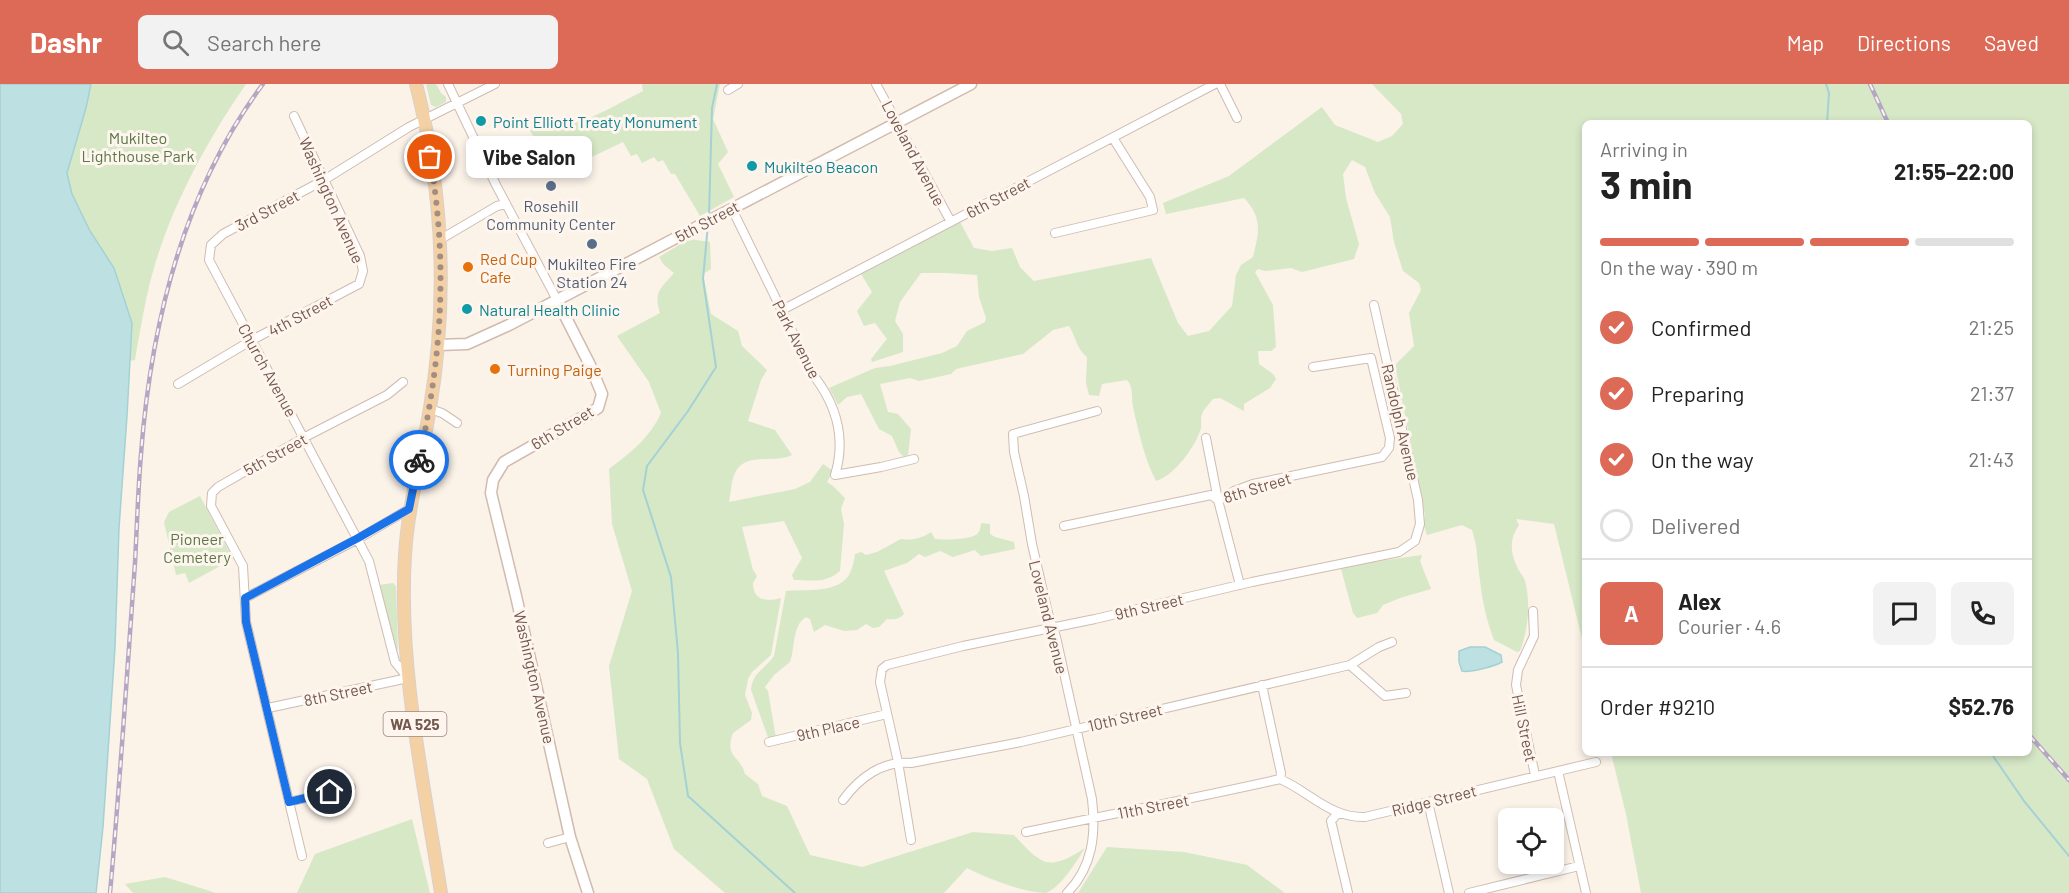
<!DOCTYPE html>
<meta charset="utf-8">
<style>
:root{--surface:#fff;--page:#f2f2f2;--text:#222;--muted:#767676;--line:#e0e0e0;--accent:#dc6a56}
body{margin:0;font-family:Barlow,sans-serif;background:var(--page);color:var(--text);height:100vh;display:flex;flex-direction:column;font-size:22px;white-space:nowrap}
*{box-sizing:border-box;margin:0}
p{font-size:20px;color:var(--muted)}
.icon{flex:none;width:33px;height:33px;fill:none;stroke:currentColor;stroke-width:2;stroke-linecap:round;stroke-linejoin:round}
.map{position:relative;flex:1;overflow:hidden}
.panel{position:absolute;left:1582px;top:36px;width:450px;height:636px;display:flex;flex-direction:column;background:var(--surface);border-radius:9px;box-shadow:0 3px 9px #0003}
.panel>*{flex:none}
.fabs{position:absolute;left:1498px;top:724px;display:grid;gap:12px}
.fabs a{display:grid;place-items:center;width:66px;height:66px;border-radius:9px;background:var(--surface);box-shadow:0 3px 9px #0003;font-size:30px}
.pin{position:absolute;display:grid;place-items:center;width:51px;height:51px;color:#fff;margin:-26px;border:3px solid #fff;border-radius:50%;box-shadow:0 2px 6px #0007}
.courier{position:absolute;display:grid;place-items:center;width:60px;height:60px;margin:-30px;border:4px solid #1a73e8;border-radius:50%;background:#fff;color:#222;box-shadow:0 2px 8px #0007}
.bubble{position:absolute;height:42px;border-radius:9px;background:var(--surface);box-shadow:0 3px 9px #0003;font-size:20px;font-weight:700;line-height:42px;text-align:center}
.headline em{font-style:normal;font-weight:700}
.headline div{display:flex;flex-direction:column-reverse}
.headline{display:flex;align-items:center;justify-content:space-between;height:102px;padding:0 18px}
h1{font-size:39px;font-weight:700;line-height:45px}
.bar{display:grid;grid-template-columns:repeat(4,1fr);gap:9px 6px;align-content:center;height:72px;padding:0 18px}
.bar i{height:8px;border-radius:4px;background:var(--line)}
.bar .active{background:var(--accent)}
.bar p{grid-column:span 4}
.line{display:flex;align-items:center;gap:15px;padding:0 18px;border-top:2px solid var(--line)}
.line div{flex:1}
.round{display:grid;place-items:center;flex:none;width:63px;height:63px;border-radius:9px;background:var(--page)}
ol{padding:0 18px;list-style:none}
li{display:flex;align-items:center;gap:18px;height:66px}
li p{margin-inline-start:auto}
li .icon{padding:6px;border-radius:50%;background:var(--accent);color:#fff;stroke-width:4}
li:last-child{color:var(--muted)}
li i{width:33px;height:33px;border:3px solid var(--line);border-radius:50%}
header{display:flex;align-items:center;gap:36px;box-sizing:border-box;height:84px;padding:0 30px;background:var(--accent);color:#fff}
header strong{font-size:28px}
nav{display:flex;gap:33px;margin-inline-start:auto;font-size:21px}
.search{width:420px;height:54px;background:var(--page);display:flex;align-items:center;gap:15px;box-sizing:border-box;padding:0 21px;border-radius:9px;color:var(--muted);font-size:22px}
.map>svg:first-child{display:block}
.green{fill:#d7e8c7}
.water{fill:#bde1e3;stroke:#a4d1d4;stroke-width:1.5}
.lines{fill:none;stroke-linecap:round;stroke-linejoin:round}
.stream{stroke:#a4d1d4;stroke-width:2}
.street-casing{stroke:#cebcb2;stroke-width:10}
.secondary-casing{stroke:#d1bbaf;stroke-width:13}
.primary-casing{stroke:#d8d0cd;stroke-width:14}
.street{stroke:#fff;stroke-width:8}
.secondary{stroke:#fff;stroke-width:10}
.primary{stroke:#f4d1a5;stroke-width:12}
.rail-casing{stroke:#b4a7c4;stroke-width:4.5}
.rail{stroke:#fef6ee;stroke-width:2;stroke-dasharray:7;stroke-linecap:butt}
.done{stroke:#a38e84;stroke-width:6;stroke-dasharray:0 10.8}
.route{stroke:#1a73e8;stroke-width:8}
.culture-dot{fill:#0f9aa8;stroke:#fef6ee;stroke-width:2}
.service-dot{fill:#5c6f8a;stroke:#fef6ee;stroke-width:2}
.food-dot{fill:#e8710a;stroke:#fef6ee;stroke-width:2}
.labels{text-anchor:middle;dominant-baseline:central;stroke-width:6;stroke-linejoin:round;paint-order:stroke}
.shield{fill:#fef6ee;stroke:#9d877e;stroke-width:1.5}
.shield-label{font-size:15px;font-weight:bold;fill:#73584e}
.culture-label{font-size:16px;fill:#0d838f;stroke:#fef6ee;text-anchor:start}
.park-label{font-size:16px;fill:#597846;stroke:#fef6ee}
.street-label{font-size:16px;fill:#73584e;stroke:#fef6ee}
.service-label{font-size:16px;fill:#4e5e75;stroke:#fef6ee}
.food-label{font-size:16px;fill:#c56008;stroke:#fef6ee;text-anchor:start}
</style>
<header>
<strong>Dashr</strong>
<div class="search"><svg class="icon" aria-label="search" viewBox="0 0 24 24"><circle cx="10" cy="10" r="6"/><path d="M15 15l6 6"/></svg>Search here</div>
<nav><a>Map</a><a>Directions</a><a>Saved</a></nav>
</header>
<div class="map">
<svg width="2069" height="809" viewBox="0 0 2069 809">
<rect width="100%" height="100%" fill="#fbf2e8"/>
<!-- green -->
<path class="green" d="M91 0H246C209 54 176 113 156 177 146 209 141 242 135 276L130 277 132 239 72 110 67 89 86 24Z
M426 0H436L441 9 446 13V18L436 23 431 21Z
M642 0H720L713 35 728 68 718 80 734 113 700 132 675 90H671L663 76 658 78 654 73 642 79 637 70 631 72 623 58 575 81 566 65H552L553 70 547 73 528 44 540 38 543 43C579 45 611 23 643 7Z
M1372 0H2069V809H1641L1626 730 1611 669H2030V39H1586L1585 567 1554 440 1516 435 1519 441C1509 455 1510 469 1518 485 1520 489 1524 493 1525 497 1531 520 1528 546 1520 567L1517 568 1494 556C1487 538 1482 516 1480 496 1477 478 1478 463 1472 446L1462 441 1427 451 1424 442 1425 431 1395 281 1414 262 1409 229 1421 206 1419 199 1403 187 1394 158 1390 133 1375 109 1365 83 1352 76 1343 90 1346 114 1359 160 1354 175 1302 188 1291 184 1265 187 1258 185 1255 188 1273 221 1276 263 1271 267H1258L1259 280 1273 290 1276 295 1270 304 1244 320V327L1220 314 1213 315C1210 319 1204 325 1202 330 1200 335 1202 340 1201 344 1196 362 1174 392 1156 397 1144 374 1139 349 1133 323 1131 313 1134 304 1127 296L1102 300 1099 312 1089 311 1086 299 1087 273C1077 266 1076 253 1069 242L1053 246 1023 270 956 285 951 290 919 297 910 294 880 300 888 328 898 330 911 345 908 371 904 373 899 368 892 352 879 345 861 310 847 313 838 321 829 304 875 284 890 282 942 269 957 262 967 247 985 238 986 234 979 213 977 191 947 189H921L900 218 895 237 903 250V268L872 278 871 275 887 255 875 239 864 242 857 227 872 208 861 190 960 138 974 164 992 167 1012 164 1020 183 1034 197 1151 174 1178 239 1188 252 1209 247 1232 222 1236 191 1241 181 1253 173C1259 148 1263 134 1244 114L1166 130 1163 119 1229 92 1322 23 1335 41 1378 58 1392 52 1403 40 1401 30Z
M524 54 531 68 511 79 504 64Z
M689 155 710 158 711 185 703 190 711 230 738 247 742 262 767 286 761 296 748 337 775 346 792 371C775 380 745 367 735 389 731 397 731 409 729 418L795 405 810 398 823 380 833 387 827 398 833 402 845 414 841 425 844 440 840 487C825 500 812 496 794 496L792 491 802 474 784 437 742 443 753 486 757 492 753 499C753 517 767 518 781 514L771 571 752 588 748 595 745 611 752 629 751 636 733 649C724 674 740 671 745 690L758 700 762 712 787 722 810 771 862 783 973 748 1014 751C1042 781 1048 788 1085 764 1076 778 1062 802 1046 809 1025 809 986 794 967 784L944 809H725L674 765 647 695 619 675 609 582 632 507 612 440 609 385C630 369 650 354 661 329L649 298 617 252 660 229C653 208 661 204 674 189L664 181 659 173Z
M200 412 233 475 189 499 185 489 176 491 164 438 169 428Z
M981 439 990 440V450L995 453 1014 458 1015 465 981 472 975 466 953 473 940 467 925 473 919 470 907 479 884 487 904 530C900 535 893 536 887 535L879 543 873 544 866 540 857 546 844 547 825 541 814 548 810 535 806 533C792 541 795 565 790 578L774 591 765 603 768 607 776 654 769 656 751 606C752 589 765 585 774 572L786 507C805 505 840 510 850 489 853 483 854 476 855 470L861 468 866 471 877 468 901 455C911 457 923 454 931 448L935 455C943 456 973 456 978 449 980 447 981 441 981 439Z
M1422 471 1420 477 1431 505 1400 514 1383 521 1377 529 1357 534 1353 529 1341 485 1344 482Z
M393 499 396 502 398 565 396 569 379 501Z
M412 735 430 809H297L315 770Z
M1107 763 1184 768 1247 781 1285 809H1078Z
M165 793 213 808 215 809H133L125 800Z"/>
<!-- water -->
<path class="water" d="M0 0H91L86 24 67 89 72 110 90 147 114 184 132 239 127 332 119 444 115 563 103 743 96 809H0Z
M1485 563 1501 571 1502 578C1495 582 1470 589 1462 587L1459 578V567L1470 563Z"/>
<g class="lines">
<!-- stream -->
<path class="stream" d="M1826 0 1829 9 1827 39
M709 132 712 24 717 0
M708 140 703 195 716 283 688 327 647 382 643 406 671 493 678 569 680 659 688 712 795 809
M1991 669 2024 717 2069 772"/>
<defs>
<path id="street" d="M448 0 496 101 557 216
M876 0 951 138
M1220 0 1237 34
M728 6 738 0
M732 125 814 292C837 322 846 355 835 391L881 383 914 375
M1055 149 1153 126 1150 113 1113 54
M441 155 497 122 506 120
M782 226 1215 0
M178 300 252 256 359 200 363 187 360 172 294 32
M430 325 442 329 457 339
M1206 354 1218 416 1240 501
M1218 416 1234 407 1253 400 1382 373 1389 364 1390 354 1371 274 1313 283
M1064 442 1211 411 1218 416
M245 514 358 455 409 425
M1533 527 1534 552 1518 586 1516 601 1535 691
M1350 581 1385 612 1406 609
M1262 601 1281 689 1280 695
M268 624 408 594 395 578 369 477 209 176 211 161 223 150 324 96 409 43 495 0
M769 658 887 630
M1558 687 1586 809
M1280 695C1310 708 1330 734 1365 733L1596 678
M843 716C859 694 883 676 911 679L1021 658 1350 581 1379 563 1392 558
M289 718 351 703
M1428 718 1449 809
M1338 729 1331 737 1348 809
M1026 748C1111 730 1196 714 1280 695
M911 756 898 678 880 598 882 585 887 581 963 562 1095 535 1252 498 1399 468 1415 457 1420 440 1418 416 1374 221
M548 759 570 753
M302 772 246 538 243 482 211 422 212 409 218 403 305 353 387 311 403 298
M1067 809C1093 783 1096 750 1092 715L1056 553 1048 529 1032 460 1024 412 1014 368 1013 350 1097 327
M1469 809 1579 782"/>
<path id="secondary" d="M557 216 590 281 602 310 598 324 590 329 504 378 493 396 491 409 516 512 570 753 588 809
M439 261 467 260 509 241 971 0"/>
<path id="primary" d="M416 0C443 106 448 216 430 324 422 373 408 421 405 471 398 583 424 699 441 809"/>
</defs>
<!-- street casing -->
<use href="#street" class="street-casing"/>
<!-- secondary casing -->
<use href="#secondary" class="secondary-casing"/>
<!-- primary casing -->
<use href="#primary" class="primary-casing"/>
<!-- street -->
<use href="#street" class="street"/>
<!-- secondary -->
<use href="#secondary" class="secondary"/>
<!-- primary -->
<use href="#primary" class="primary"/>
<defs>
<path id="rail" d="M1870 0 1888 39
M2030 652 2069 696
M110 809C120 699 127 589 135 479 137 442 138 406 141 370 151 239 183 107 263 0"/>
</defs>
<!-- rail casing -->
<use href="#rail" class="rail-casing"/>
<!-- rail -->
<use href="#rail" class="rail"/>
</g>
<g class="lines">
<!-- done -->
<path class="done" d="M419 376C442 271 448 180 430 73"/>
<!-- route -->
<path class="route" d="M330 708 289 718 246 538 245 514 358 454 409 425 419 376"/>
</g>
<!-- markers -->
<g class="culture-dot">
<circle cx="481" cy="37" r="6"/>
<circle cx="752" cy="82" r="6"/>
<circle cx="467" cy="225" r="6"/>
</g>
<g class="service-dot">
<circle cx="551" cy="102" r="6"/>
<circle cx="592" cy="160" r="6"/>
</g>
<g class="food-dot">
<circle cx="468" cy="183" r="6"/>
<circle cx="495" cy="285" r="6"/>
</g>
<g class="labels">
<!-- shield labels -->
<rect class="shield" x="383.5" y="628" width="63" height="24" rx="4.5"/>
<g class="shield-label">
<text x="415" y="640">WA 525</text>
</g>
<!-- culture labels -->
<g class="culture-label">
<text x="493" y="37">Point Elliott Treaty Monument</text>
<text x="764" y="82">Mukilteo Beacon</text>
<text x="479" y="225">Natural Health Clinic</text>
</g>
<!-- park labels -->
<g class="park-label">
<text x="138" y="53">Mukilteo<tspan x="138" dy="18">Lighthouse Park</tspan></text>
<text x="197" y="454">Pioneer<tspan x="197" dy="18">Cemetery</tspan></text>
</g>
<!-- street labels -->
<g class="street-label">
<text transform="translate(914 69) rotate(62)">Loveland Avenue</text>
<text transform="translate(998 113) rotate(-28)">6th Street</text>
<text transform="translate(332 116) rotate(66)">Washington Avenue</text>
<text transform="translate(267 126) rotate(-28)">3rd Street</text>
<text transform="translate(707 137) rotate(-28)">5th Street</text>
<text transform="translate(300 231) rotate(-28)">4th Street</text>
<text transform="translate(797 255) rotate(63)">Park Avenue</text>
<text transform="translate(268 286) rotate(61)">Church Avenue</text>
<text transform="translate(1401 338) rotate(77)">Randolph Avenue</text>
<text transform="translate(562 343) rotate(-31)">6th Street</text>
<text transform="translate(275 370) rotate(-29)">5th Street</text>
<text transform="translate(1257 403) rotate(-17)">8th Street</text>
<text transform="translate(1149 522) rotate(-13)">9th Street</text>
<text transform="translate(1049 533) rotate(76)">Loveland Avenue</text>
<text transform="translate(535 593) rotate(77)">Washington Avenue</text>
<text transform="translate(338 609) rotate(-12)">8th Street</text>
<text transform="translate(1125 633) rotate(-13)">10th Street</text>
<text transform="translate(828 644) rotate(-13)">9th Place</text>
<text transform="translate(1525 644) rotate(78)">Hill Street</text>
<text transform="translate(1434 716) rotate(-14)">Ridge Street</text>
<text transform="translate(1153 722) rotate(-11)">11th Street</text>
</g>
<!-- service labels -->
<g class="service-label">
<text x="551" y="121">Rosehill<tspan x="551" dy="18">Community Center</tspan></text>
<text x="592" y="179">Mukilteo Fire<tspan x="592" dy="18">Station 24</tspan></text>
</g>
<!-- food labels -->
<g class="food-label">
<text x="480" y="174">Red Cup<tspan x="480" dy="18">Cafe</tspan></text>
<text x="507" y="285">Turning Paige</text>
</g>
</g>
</svg>
<div class="fabs">
<a><svg class="icon" aria-label="locate" viewBox="0 0 24 24"><circle cx="12" cy="12" r="6"/><path d="M12 2v4M12 18v4M2 12h4M18 12h4"/></svg></a>
</div>
<div class="pin" style="left:430px;top:73px;background:#ea580c"><svg class="icon" aria-label="bag" viewBox="0 0 24 24"><path d="M5 8h14l-1 12H6zM9 8a3 3 0 0 1 6 0"/></svg></div>
<div class="pin" style="left:330px;top:708px;background:#1f2937"><svg class="icon" aria-label="home" viewBox="0 0 24 24"><path d="M3 11l9-7 9 7M6 9v11h12V9"/></svg></div>
<div class="courier" style="left:419px;top:376px"><svg class="icon" aria-label="bike" viewBox="0 0 24 24"><circle cx="6" cy="16" r="4"/><circle cx="18" cy="16" r="4"/><path d="M6 16l4-8h5l3 8M10 8l3 8H6M13 5h3"/></svg></div>
<div class="bubble" style="left:466px;top:52px;width:126px">Vibe Salon</div>
<section class="panel">
<div class="headline"><div><h1>3 min</h1><p>Arriving in</p></div><em>21:55–22:00</em></div>
<div class="bar"><i class="active"></i><i class="active"></i><i class="active"></i><i></i><p>On the way · 390 m</p></div>
<ol>
<li><svg class="icon" aria-label="check" viewBox="0 0 24 24"><path d="M5 12l5 5 9-10"/></svg>Confirmed<p>21:25</p></li>
<li><svg class="icon" aria-label="check" viewBox="0 0 24 24"><path d="M5 12l5 5 9-10"/></svg>Preparing<p>21:37</p></li>
<li><svg class="icon" aria-label="check" viewBox="0 0 24 24"><path d="M5 12l5 5 9-10"/></svg>On the way<p>21:43</p></li>
<li><i></i>Delivered</li>
</ol>
<div class="line" style="height:108px"><b class="round" style="background:var(--accent);color:#fff">A</b><div><b>Alex</b><p>Courier · 4.6</p></div><a class="round"><svg class="icon" aria-label="chat" viewBox="0 0 24 24"><path d="M4 5h16v11H9l-5 4z"/></svg></a><a class="round"><svg class="icon" aria-label="phone" viewBox="0 0 24 24"><path d="M5 4h4l2 5-3 2q2 4 5 5l2-3 5 2v4C11 20 4 13 5 4z"/></svg></a></div>
<div class="line" style="height:78px"><div>Order #9210</div><b>$52.76</b></div>
</section>
</div>
